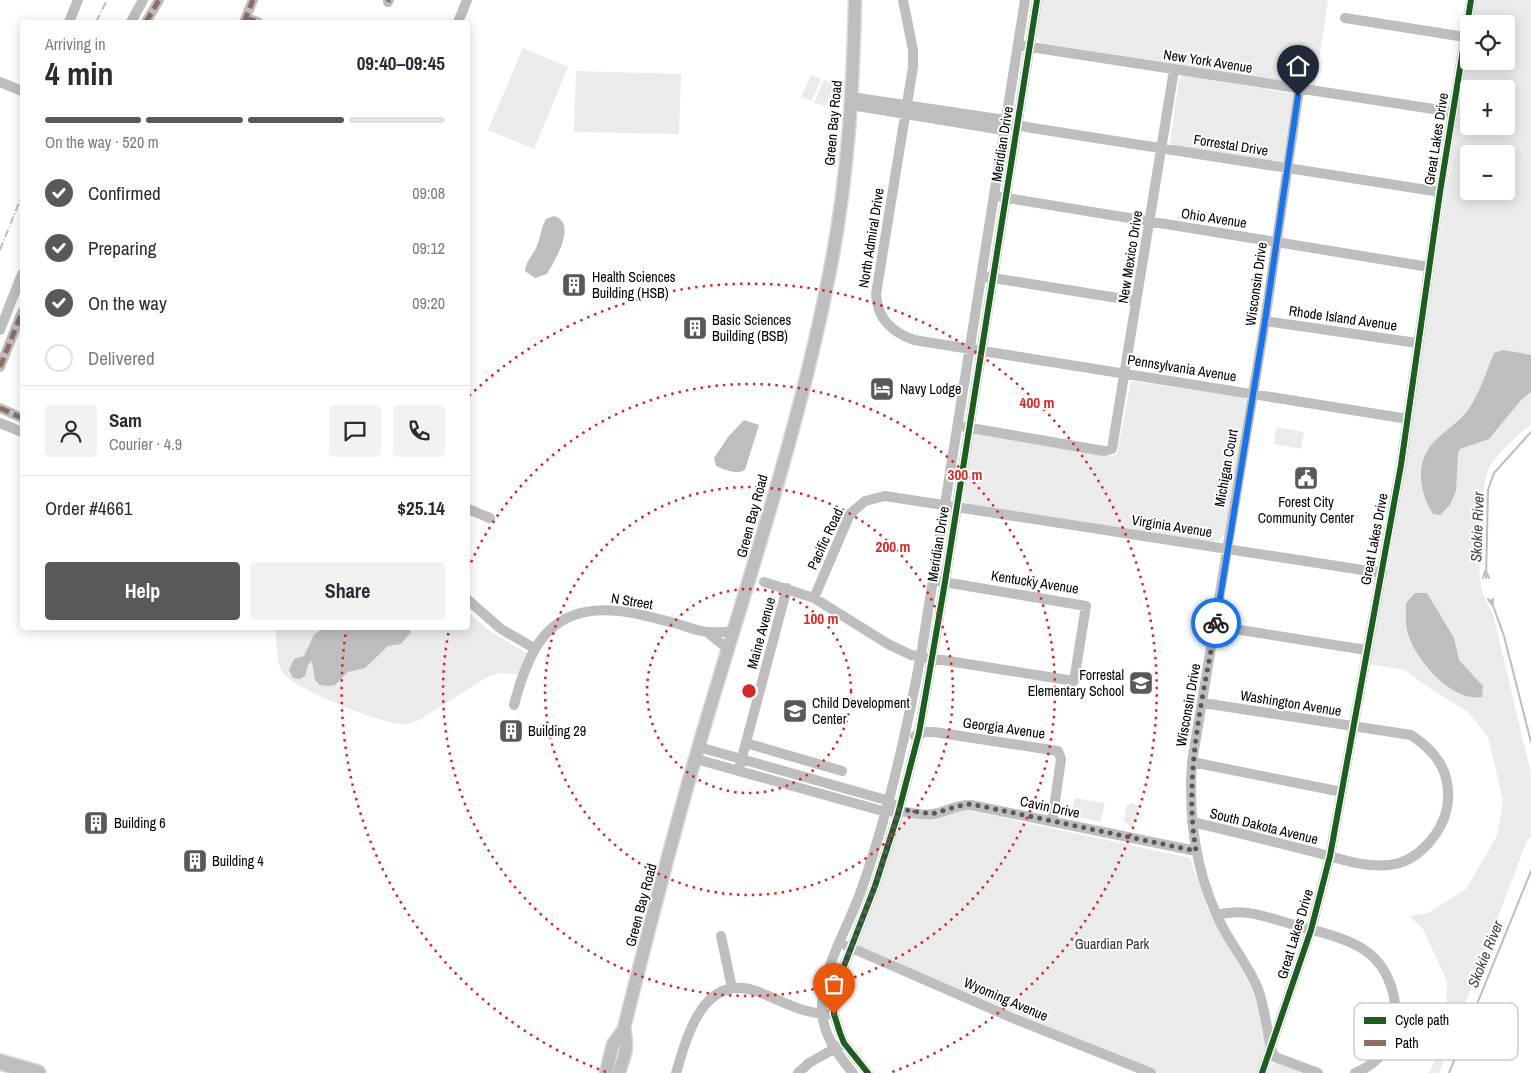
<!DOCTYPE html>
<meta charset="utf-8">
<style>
:root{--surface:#fff;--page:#f2f2f3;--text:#2b2b33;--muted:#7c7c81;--line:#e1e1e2;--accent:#595959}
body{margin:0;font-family:"Archivo Narrow",sans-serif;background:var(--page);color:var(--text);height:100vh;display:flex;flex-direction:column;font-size:19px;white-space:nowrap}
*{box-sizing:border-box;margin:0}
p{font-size:16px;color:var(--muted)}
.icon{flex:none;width:28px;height:28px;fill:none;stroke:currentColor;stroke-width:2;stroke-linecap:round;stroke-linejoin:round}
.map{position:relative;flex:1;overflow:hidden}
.side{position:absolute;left:20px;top:20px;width:450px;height:610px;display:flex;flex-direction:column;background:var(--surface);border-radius:5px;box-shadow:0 2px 12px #0003}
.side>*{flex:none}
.buttons{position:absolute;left:1460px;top:15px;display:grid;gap:10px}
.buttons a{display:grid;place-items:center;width:55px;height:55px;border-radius:5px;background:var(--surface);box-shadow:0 2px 12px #0003;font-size:25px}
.pin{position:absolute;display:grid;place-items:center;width:42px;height:42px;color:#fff;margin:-51px -21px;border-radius:50% 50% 50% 0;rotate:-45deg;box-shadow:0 0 5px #0007}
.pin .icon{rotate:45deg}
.courier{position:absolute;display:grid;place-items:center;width:50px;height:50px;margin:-25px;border:4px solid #1a73e8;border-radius:50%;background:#fff;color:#222;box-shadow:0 1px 6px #0007}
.overview em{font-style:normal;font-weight:700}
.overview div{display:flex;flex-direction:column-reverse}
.overview{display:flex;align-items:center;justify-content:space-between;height:85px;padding:0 25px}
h1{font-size:32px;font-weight:700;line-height:38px}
.bar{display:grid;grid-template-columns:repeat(4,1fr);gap:8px 5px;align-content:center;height:60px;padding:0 25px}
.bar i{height:6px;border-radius:4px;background:var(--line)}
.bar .on{background:var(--accent)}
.bar p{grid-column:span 4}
.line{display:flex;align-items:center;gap:12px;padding:0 25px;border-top:1px solid var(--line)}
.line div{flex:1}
.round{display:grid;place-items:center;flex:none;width:52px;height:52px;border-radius:5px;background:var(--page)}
ol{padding:0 25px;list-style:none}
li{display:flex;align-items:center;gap:15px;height:55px}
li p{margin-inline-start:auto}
li .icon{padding:5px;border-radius:50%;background:var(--accent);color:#fff;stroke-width:4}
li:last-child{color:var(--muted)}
li i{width:28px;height:28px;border:2px solid var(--line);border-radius:50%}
.action{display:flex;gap:10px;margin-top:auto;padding:10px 25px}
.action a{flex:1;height:58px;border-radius:5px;background:var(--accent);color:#fff;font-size:20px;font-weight:700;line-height:58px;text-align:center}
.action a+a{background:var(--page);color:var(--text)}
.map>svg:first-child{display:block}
.green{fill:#ebebeb;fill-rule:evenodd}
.water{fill:#bebebe}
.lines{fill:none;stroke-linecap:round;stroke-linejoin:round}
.stream{stroke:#bebebe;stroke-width:2}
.major-casing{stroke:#dbdbdb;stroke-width:15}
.highway-casing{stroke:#dbdbdb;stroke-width:18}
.minor{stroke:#bebebe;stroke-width:10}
.major{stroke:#bebebe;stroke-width:12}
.highway{stroke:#bebebe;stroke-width:15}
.rail{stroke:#bebebe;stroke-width:2;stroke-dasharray:8 2.5 1 2.5;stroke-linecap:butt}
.quiet{stroke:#8d6e63;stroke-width:5;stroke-dasharray:10 5;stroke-linecap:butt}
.cycleway-casing{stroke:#fff;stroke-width:9}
.cycleway{stroke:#1b5e20;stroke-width:6}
.done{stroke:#595959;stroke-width:5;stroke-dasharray:0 9}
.route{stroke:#1a73e8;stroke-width:6}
.ring{fill:none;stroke:#d62828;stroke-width:2.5;stroke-dasharray:2.5 5}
.labels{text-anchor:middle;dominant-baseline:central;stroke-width:4;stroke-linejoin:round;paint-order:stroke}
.street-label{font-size:14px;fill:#000;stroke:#fff}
.poi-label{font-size:14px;fill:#000;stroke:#fff;text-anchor:start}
.park-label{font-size:14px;fill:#323232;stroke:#fff}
.water-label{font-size:15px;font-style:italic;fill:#434343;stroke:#fff}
.key{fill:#fff;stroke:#b2b2b2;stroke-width:1}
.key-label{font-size:14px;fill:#000}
.centre{fill:#d62828;stroke:#fff;stroke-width:2.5}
.ring-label{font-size:15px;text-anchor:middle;font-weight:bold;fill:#d62828;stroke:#fff;stroke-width:4;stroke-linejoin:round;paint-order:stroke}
</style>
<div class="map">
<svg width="1531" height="1073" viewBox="0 0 1531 1073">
<rect width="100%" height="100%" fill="#fff"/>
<!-- green -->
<path class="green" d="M1041 0H1328L1315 87 1041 43 1036 37Z
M1476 0H1531V425C1517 435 1499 452 1490 466 1480 483 1478 557 1480 578 1481 592 1486 602 1493 614L1531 774V838H1528L1439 1073H1429L1446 1035 1447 981 1423 929 1409 916 1428 913 1466 889 1497 836 1503 800 1488 737 1468 712 1419 681 1405 670 1369 664 1382 584 1389 566 1469 42V61H1506V24H1472ZM1469 89H1506V126H1469ZM1469 154H1506V191H1469Z
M523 48 568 67 534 149 488 130Z
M576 71 681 74 679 134 574 132Z
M811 75 821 79 812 101 801 97Z
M1184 75 1293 94 1283 162 1173 146 1170 144 1179 79Z
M824 80 834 84 825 107 814 102Z
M1131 381 1243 397 1246 400 1225 533C1221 540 1218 542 1209 542L969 504 964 501 972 437 975 434 1113 456 1117 454Z
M1276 427 1304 432 1301 449 1274 444Z
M468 612 487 629 526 653 518 674 502 673 489 676 421 719C415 722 409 724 402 724 380 723 296 690 283 673 275 661 277 641 276 628H468Z
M1075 798 1105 803 1100 822 1070 815Z
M1132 803 1139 807 1134 826 1131 827 1124 821 1126 806Z
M968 810 1190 858 1208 910 1252 989 1270 1044 1259 1073H1159L856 946 899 823 903 817 926 820 958 811Z
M1276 1063 1304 1073H1267L1272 1064Z"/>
<!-- water -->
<path class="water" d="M554 216C578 223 555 260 547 274L535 278 525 271C526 261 533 255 537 246 541 236 541 228 546 219Z
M1503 350 1531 355V392L1521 400 1489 439 1460 449 1458 453 1456 491 1450 505 1440 515 1433 514C1420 493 1415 466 1431 445 1442 432 1459 423 1468 410 1480 393 1486 372 1494 353Z
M744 420 759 425 745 470C737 475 725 470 716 466L714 458 728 437Z
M1415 593H1427L1454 638 1459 660 1483 686 1482 697C1451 702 1417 661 1408 634 1405 625 1406 613 1406 603Z
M323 628H407L411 632 401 644 388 646 365 668 348 672 335 685 329 686 320 685 315 680 312 661 308 665 305 676 300 679 293 678 289 670 294 659 304 656 314 635Z"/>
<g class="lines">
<!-- stream -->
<path class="stream" d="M1486 571 1489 578
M1483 578 1485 571
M1486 578 1488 490 1494 473 1531 432
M1488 599 1492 605
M1493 599V604
M1491 600 1504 636 1531 742
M1449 1073 1531 871"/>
<defs>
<path id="major" d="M606 1073 613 1044 624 1029
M619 1073C621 1065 626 1055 626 1046 627 1038 623 1032 625 1024 649 928 674 830 702 735 748 579 801 424 831 265 848 177 853 89 855 0"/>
<path id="highway" d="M0 1062 38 1073"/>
</defs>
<!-- major casing -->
<use href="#major" class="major-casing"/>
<!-- highway casing -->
<use href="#highway" class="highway-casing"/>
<!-- minor -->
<path class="minor" d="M903 0 913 50V67L876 294C877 318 891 332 914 340L1408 419
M388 2 389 0
M246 18 258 22
M1345 18 1465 37
M69 22 78 0
M131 22 143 0
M146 22 159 0
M244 22 253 0
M458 22 467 0
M1024 46 1453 112
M0 82 22 91
M1299 90 1265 321 1192 762C1188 819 1196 875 1222 926 1233 947 1249 967 1258 989 1265 1009 1267 1029 1271 1049L1275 1057 1318 1073
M851 97 1005 120 1026 127 1440 192
M851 105 1003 130 1009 128
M1001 197 1429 267
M987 277 1136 301
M1265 321 1417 343
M0 330 22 274
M0 367 22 312
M0 408 22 418
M0 423 22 432
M965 427 1104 451 1112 449 1174 70
M468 509 490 518
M764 582 814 598 888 644 911 655 1074 681 1086 606 938 581
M814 598 850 514 865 501 885 496 1382 573
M468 600 501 629 534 648
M1215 626 1366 650
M707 632 729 650
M514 705C529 647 550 604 618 611 635 612 653 618 671 622 683 625 695 631 708 632 716 633 726 632 735 631
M915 736 925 732H934L1058 751 1061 759 1052 822
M746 743 842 771
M699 747 886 800 893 804
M696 759 886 812C905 808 916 817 933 814 946 812 957 804 971 805L1196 851
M1192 762 1342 792
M740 765 787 588
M1192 822C1232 831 1271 841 1310 851 1335 857 1363 868 1388 865 1419 863 1446 829 1448 800 1450 770 1435 751 1411 735L1203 703
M1217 915C1244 907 1269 918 1295 925 1318 932 1346 937 1366 951 1390 968 1400 1002 1393 1030 1388 1051 1375 1065 1355 1073
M721 936 732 988
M847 946 1015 1019 1151 1073
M676 1073C687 1036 703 973 756 991 781 1000 801 1014 829 1014
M798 1073 809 1063 839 1046
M853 1073C837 1054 821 1032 822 1006 823 966 848 928 861 891 889 812 907 731 922 649L1025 0
M868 1073 844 1043 840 1033 834 1014 835 989 875 886 898 814 919 733 945 582 1037 0
M1262 1073 1311 930 1330 856 1401 465 1440 192 1471 0"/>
<!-- major -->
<use href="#major" class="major"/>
<!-- highway -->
<use href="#highway" class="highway"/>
<!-- rail -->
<path class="rail" d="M96 22 107 0
M0 250 22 195"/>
<!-- quiet -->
<path class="quiet" d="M388 2 389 0
M246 18 258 22
M146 22 159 0
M244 22 253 0
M0 367 22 312
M0 408 22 418"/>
<defs>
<path id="cycleway" d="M868 1073 844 1043 840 1033 834 1014 835 989 875 886 898 814 919 733 945 582 1037 0
M1262 1073 1311 930 1330 856 1401 465 1440 192 1471 0"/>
</defs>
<!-- cycleway casing -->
<use href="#cycleway" class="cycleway-casing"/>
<!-- cycleway -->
<use href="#cycleway" class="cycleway"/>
</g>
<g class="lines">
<!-- done -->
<path class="done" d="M834 1014 835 989 875 886 899 809 932 814 958 806 971 804 1196 851C1183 775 1203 698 1216 623"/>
<!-- route -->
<path class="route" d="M1216 623 1265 321 1298 96"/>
</g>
<!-- distance rings -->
<g class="ring">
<circle cx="749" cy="691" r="102"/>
<circle cx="749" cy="691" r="204"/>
<path d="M468 569A306 306 0 1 1 449 630"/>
<path d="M606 1072A407 407 0 0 1 346 631M469 396A407 407 0 1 1 892 1072"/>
</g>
<!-- icons -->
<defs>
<symbol id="building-square" viewBox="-11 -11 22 22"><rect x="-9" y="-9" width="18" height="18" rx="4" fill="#595959" stroke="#fff"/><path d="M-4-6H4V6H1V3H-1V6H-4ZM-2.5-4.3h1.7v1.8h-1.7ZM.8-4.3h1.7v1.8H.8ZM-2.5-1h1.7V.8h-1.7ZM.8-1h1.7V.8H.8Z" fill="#fff"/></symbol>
<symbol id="hotel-square" viewBox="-11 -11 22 22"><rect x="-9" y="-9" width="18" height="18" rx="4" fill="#595959" stroke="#fff"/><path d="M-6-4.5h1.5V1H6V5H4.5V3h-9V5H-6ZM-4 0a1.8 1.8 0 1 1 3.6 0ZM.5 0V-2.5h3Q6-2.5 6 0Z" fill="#fff"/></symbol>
<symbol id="civic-square" viewBox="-11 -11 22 22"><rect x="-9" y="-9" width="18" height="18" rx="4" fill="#595959" stroke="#fff"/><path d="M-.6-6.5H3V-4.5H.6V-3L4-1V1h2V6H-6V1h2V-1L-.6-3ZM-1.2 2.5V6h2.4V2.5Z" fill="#fff"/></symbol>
<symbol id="school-square" viewBox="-11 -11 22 22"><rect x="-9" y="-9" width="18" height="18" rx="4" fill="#595959" stroke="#fff"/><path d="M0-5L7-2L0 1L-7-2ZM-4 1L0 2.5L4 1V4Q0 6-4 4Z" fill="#fff"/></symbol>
</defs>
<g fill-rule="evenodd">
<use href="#building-square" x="560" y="271" width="28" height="28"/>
<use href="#building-square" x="681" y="314" width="28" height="28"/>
<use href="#hotel-square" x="868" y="375" width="28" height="28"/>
<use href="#civic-square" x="1292" y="464" width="28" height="28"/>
<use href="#school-square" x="1127" y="669" width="28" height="28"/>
<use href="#school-square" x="781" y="697" width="28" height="28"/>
<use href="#building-square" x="497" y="717" width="28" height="28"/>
<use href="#building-square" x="82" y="809" width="28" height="28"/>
<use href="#building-square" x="181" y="847" width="28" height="28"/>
</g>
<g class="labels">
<!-- street labels -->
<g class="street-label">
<text transform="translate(1208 61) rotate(9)">New York Avenue</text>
<text transform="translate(833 123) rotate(-85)">Green Bay Road</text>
<text transform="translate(1436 139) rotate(-81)">Great Lakes Drive</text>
<text transform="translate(1002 144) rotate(-81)">Meridian Drive</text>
<text transform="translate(1231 145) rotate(9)">Forrestal Drive</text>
<text transform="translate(1214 218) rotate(9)">Ohio Avenue</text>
<text transform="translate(871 238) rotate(-81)">North Admiral Drive</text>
<text transform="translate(1130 257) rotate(-81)">New Mexico Drive</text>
<text transform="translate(1256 284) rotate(-82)">Wisconsin Drive</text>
<text transform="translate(1343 318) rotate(8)">Rhode Island Avenue</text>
<text transform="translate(1182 368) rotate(9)">Pennsylvania Avenue</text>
<text transform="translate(1226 468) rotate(-80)">Michigan Court</text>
<text transform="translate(752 516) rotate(-75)">Green Bay Road</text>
<text transform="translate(1172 526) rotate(9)">Virginia Avenue</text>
<text transform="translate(825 539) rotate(-65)">Pacific Road</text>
<text transform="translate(1374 539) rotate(-79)">Great Lakes Drive</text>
<text transform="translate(938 544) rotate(-81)">Meridian Drive</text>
<text transform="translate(1035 582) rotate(9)">Kentucky Avenue</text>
<text transform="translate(632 601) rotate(9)">N Street</text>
<text transform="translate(761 633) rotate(-75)">Maine Avenue</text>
<text transform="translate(1291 703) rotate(9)">Washington Avenue</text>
<text transform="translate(1188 705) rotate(-80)">Wisconsin Drive</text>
<text transform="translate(1004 728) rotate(8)">Georgia Avenue</text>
<text transform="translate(1050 807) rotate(12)">Cavin Drive</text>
<text transform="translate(1264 826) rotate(14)">South Dakota Avenue</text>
<text transform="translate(641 905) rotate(-75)">Green Bay Road</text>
<text transform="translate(1295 934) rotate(-73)">Great Lakes Drive</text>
<text transform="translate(1006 999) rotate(23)">Wyoming Avenue</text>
</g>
<!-- poi labels -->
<g class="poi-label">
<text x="592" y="277">Health Sciences<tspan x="592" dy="16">Building (HSB)</tspan></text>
<text x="712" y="320">Basic Sciences<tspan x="712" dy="16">Building (BSB)</tspan></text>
<text x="900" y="389">Navy Lodge</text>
<text x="1306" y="502" text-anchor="middle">Forest City<tspan x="1306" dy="16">Community Center</tspan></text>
<text x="1124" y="675" text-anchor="end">Forrestal<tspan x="1124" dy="16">Elementary School</tspan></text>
<text x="812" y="703">Child Development<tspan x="812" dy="16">Center</tspan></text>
<text x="528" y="731">Building 29</text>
<text x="114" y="823">Building 6</text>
<text x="212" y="861">Building 4</text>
</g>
<!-- park labels -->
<g class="park-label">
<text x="1112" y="944">Guardian Park</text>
</g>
<!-- water labels -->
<g class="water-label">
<text transform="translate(1477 527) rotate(-88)">Skokie River</text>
<text transform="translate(1485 954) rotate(-68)">Skokie River</text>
</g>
</g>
<!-- legend -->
<rect x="1354" y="1003" width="164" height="57" rx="8" class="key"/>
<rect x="1364" y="1017" width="22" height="7" fill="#1b5e20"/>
<rect x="1364" y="1040" width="22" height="6" fill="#8d6e63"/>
<g class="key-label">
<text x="1395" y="1025">Cycle path</text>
<text x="1395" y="1048">Path</text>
</g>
<circle cx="749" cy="691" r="8" class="centre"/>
<g class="ring-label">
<text x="1037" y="408">400 m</text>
<text x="965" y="480">300 m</text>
<text x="893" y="552">200 m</text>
<text x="821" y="624">100 m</text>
</g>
</svg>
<div class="buttons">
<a><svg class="icon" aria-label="locate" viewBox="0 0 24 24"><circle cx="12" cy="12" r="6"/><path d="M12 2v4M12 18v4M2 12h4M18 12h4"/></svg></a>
<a>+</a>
<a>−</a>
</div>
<div class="pin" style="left:834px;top:1014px;background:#ea580c"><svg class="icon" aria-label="bag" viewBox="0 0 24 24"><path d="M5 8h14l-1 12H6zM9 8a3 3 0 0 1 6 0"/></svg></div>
<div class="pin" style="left:1298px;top:96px;background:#1f2937"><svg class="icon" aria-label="home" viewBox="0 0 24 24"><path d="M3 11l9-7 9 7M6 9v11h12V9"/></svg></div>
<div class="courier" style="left:1216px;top:623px"><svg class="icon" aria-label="bike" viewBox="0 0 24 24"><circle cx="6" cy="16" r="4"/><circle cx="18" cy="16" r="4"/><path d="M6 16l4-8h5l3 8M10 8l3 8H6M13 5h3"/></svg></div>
<section class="side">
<div class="overview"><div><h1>4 min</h1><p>Arriving in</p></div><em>09:40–09:45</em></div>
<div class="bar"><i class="on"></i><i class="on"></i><i class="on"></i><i></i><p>On the way · 520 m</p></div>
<ol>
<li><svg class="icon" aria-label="check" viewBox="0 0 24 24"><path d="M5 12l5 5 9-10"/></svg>Confirmed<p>09:08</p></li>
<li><svg class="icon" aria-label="check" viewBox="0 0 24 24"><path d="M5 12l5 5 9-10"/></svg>Preparing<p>09:12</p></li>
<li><svg class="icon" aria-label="check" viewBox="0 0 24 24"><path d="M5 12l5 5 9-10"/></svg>On the way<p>09:20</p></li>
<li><i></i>Delivered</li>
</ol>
<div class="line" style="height:90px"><a class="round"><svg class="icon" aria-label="person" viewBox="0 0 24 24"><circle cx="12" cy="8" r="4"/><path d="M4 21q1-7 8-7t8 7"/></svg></a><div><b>Sam</b><p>Courier · 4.9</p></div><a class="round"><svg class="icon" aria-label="chat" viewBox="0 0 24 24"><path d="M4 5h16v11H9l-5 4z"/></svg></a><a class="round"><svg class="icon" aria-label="phone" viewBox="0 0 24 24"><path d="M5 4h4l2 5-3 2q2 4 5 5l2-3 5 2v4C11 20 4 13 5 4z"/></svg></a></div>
<div class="line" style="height:65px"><div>Order #4661</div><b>$25.14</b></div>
<div class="action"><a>Help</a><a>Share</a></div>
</section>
</div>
